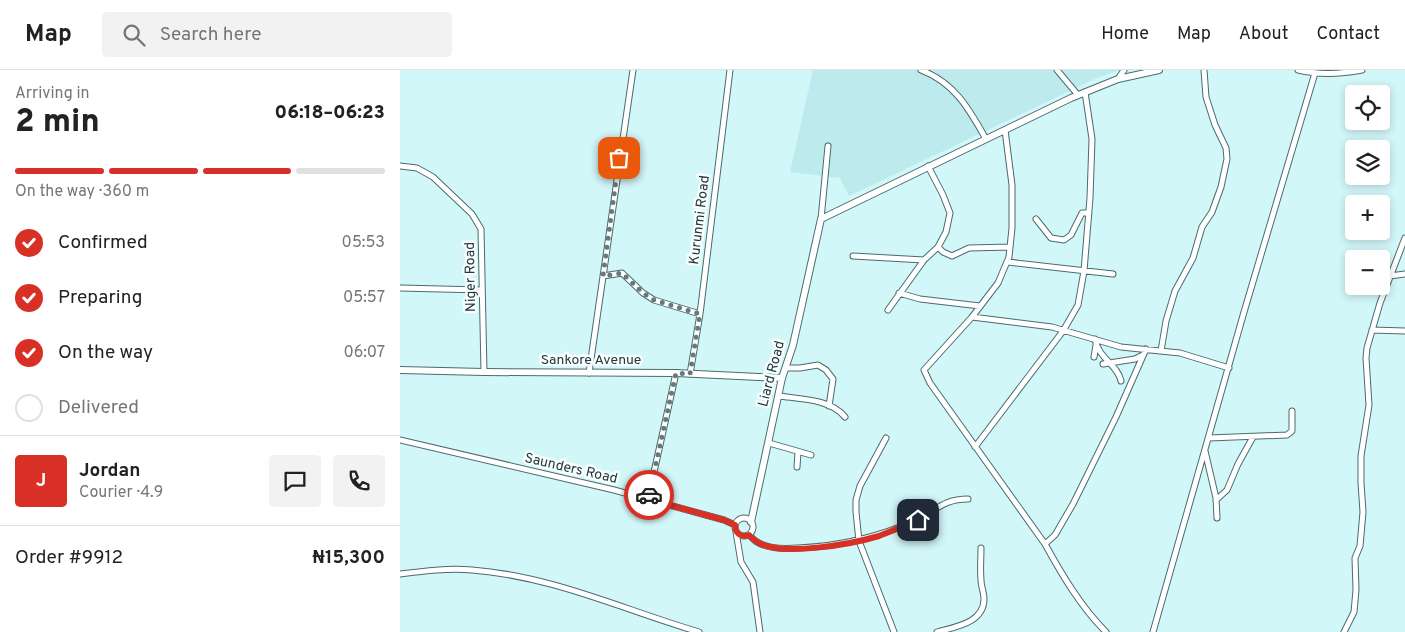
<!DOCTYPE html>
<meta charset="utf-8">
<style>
:root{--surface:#fff;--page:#f2f2f2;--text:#222;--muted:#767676;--line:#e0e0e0;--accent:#d93025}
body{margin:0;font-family:Overpass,sans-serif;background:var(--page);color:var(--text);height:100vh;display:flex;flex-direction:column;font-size:19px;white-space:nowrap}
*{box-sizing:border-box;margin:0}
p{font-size:16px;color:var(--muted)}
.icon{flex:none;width:28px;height:28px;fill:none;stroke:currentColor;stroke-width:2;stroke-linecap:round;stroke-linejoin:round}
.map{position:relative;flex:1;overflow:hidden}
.panel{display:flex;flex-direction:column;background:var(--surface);width:400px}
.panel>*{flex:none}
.controls{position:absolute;left:945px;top:15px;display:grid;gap:10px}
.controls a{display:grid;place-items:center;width:45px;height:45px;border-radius:5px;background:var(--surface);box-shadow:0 2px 8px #0003;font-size:25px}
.pin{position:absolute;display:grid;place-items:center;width:42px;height:42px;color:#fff;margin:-21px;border-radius:10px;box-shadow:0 2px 8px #0006}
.courier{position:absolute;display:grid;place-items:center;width:50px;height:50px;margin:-25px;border:4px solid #d93025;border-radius:50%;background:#fff;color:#222;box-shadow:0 1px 6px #0007}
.head em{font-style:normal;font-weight:800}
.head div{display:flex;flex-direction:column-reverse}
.head{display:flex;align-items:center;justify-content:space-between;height:85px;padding:0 15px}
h1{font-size:32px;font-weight:800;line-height:38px}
.bar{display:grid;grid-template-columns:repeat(4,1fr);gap:8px 5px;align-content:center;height:60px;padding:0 15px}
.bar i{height:6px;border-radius:4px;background:var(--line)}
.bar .selected{background:var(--accent)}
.bar p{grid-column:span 4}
.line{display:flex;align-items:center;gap:12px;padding:0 15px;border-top:1px solid var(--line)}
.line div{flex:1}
.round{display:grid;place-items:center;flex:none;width:52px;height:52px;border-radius:5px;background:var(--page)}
ol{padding:0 15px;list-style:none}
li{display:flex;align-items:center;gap:15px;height:55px}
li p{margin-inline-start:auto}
li .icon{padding:5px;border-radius:50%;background:var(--accent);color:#fff;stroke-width:4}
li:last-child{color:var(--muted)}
li i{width:28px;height:28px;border:2px solid var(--line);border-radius:50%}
header{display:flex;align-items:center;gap:30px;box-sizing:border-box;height:70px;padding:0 25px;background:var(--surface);border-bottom:1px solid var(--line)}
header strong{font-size:24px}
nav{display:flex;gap:28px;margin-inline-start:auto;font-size:18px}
.search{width:350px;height:45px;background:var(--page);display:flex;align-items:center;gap:12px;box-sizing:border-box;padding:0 18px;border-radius:5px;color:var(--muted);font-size:19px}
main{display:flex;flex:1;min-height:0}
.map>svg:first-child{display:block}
.built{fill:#bdeaed}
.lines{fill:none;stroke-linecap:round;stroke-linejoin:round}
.minor-casing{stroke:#4b6b6d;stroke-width:7}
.tertiary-casing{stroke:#4b6b6d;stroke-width:8}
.minor{stroke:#fff;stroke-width:5}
.tertiary{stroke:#fff;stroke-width:6}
.done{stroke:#647a7c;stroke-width:5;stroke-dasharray:0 9}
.route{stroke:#d93025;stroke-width:6}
.labels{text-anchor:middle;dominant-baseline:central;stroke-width:5;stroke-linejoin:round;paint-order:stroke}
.street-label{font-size:14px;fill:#293738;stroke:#f6fefe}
</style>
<header>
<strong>Map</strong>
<div class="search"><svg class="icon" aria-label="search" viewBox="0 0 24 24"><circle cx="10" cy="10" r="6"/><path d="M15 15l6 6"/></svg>Search here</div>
<nav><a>Home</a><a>Map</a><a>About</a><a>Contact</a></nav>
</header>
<main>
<section class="panel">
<div class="head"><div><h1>2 min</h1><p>Arriving in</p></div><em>06:18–06:23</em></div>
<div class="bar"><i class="selected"></i><i class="selected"></i><i class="selected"></i><i></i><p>On the way · 360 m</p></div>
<ol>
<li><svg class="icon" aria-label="check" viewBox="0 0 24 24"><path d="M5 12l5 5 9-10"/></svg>Confirmed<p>05:53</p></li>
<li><svg class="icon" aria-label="check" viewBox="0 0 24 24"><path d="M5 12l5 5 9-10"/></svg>Preparing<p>05:57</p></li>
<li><svg class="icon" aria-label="check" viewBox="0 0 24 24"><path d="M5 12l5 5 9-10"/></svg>On the way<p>06:07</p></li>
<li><i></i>Delivered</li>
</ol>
<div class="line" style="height:90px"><b class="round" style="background:var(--accent);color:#fff">J</b><div><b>Jordan</b><p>Courier · 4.9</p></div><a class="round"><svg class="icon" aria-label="chat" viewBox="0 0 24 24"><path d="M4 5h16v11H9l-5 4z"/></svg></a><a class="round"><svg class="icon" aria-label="phone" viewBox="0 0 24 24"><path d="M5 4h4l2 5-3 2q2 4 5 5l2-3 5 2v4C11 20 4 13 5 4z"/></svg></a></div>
<div class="line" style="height:65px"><div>Order #9912</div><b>₦15,300</b></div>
</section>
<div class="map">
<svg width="1005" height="562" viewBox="0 0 1005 562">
<rect width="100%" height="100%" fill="#d2f7f9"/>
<!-- built -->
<path class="built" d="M413 0H720L697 8 449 126 440 108 390 102Z"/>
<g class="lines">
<defs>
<path id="minor" d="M521 0C555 13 569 39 586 69
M657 0 678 25
M898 0C919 5 941 4 962 0
M718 9 724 0
M605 60 612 115V158L609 187 598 213 572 247 524 300 530 313 645 474 655 465 673 434 716 347 746 279
M0 96 17 98 33 107 72 144 81 159 84 302
M421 149 428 76
M636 149 651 168 664 170 671 165 682 143H689
M538 177 543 182 552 186 569 178 610 177
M453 186 524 190
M608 192 713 204
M203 206 222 203 243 223 254 230 300 244
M990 206 1005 204
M0 218 82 220
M499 223 520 229 580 236
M488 240 524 190 538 177 546 162 550 143 543 125 528 96
M572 247 652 257 721 277 780 283 829 298
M972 260 1005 261
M695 269C698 288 718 295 721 311
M761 281 766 251 775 221 793 188 802 157 812 142 821 117 827 89 826 78 815 55 806 27 804 0
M694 287 696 275
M703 294 735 289 743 285
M386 298H400L418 295 426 300 433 309 429 336
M189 303 233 0
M290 304 300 244 330 0
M379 326C400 329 431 329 445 347
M486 368 460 416 456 430V442L459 471 494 562
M809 368 887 365 892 361V341
M0 370 214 420 324 450 335 455
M369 373 411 385
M575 377 663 261 678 235 684 201 690 128 692 69 685 22
M805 381 816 428 817 448
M397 397 398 382
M248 429 276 303
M816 430 827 420 838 394 853 367
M335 457a9 9 0 1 1 18 0a9 9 0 1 1-18 0Z
M336 462 341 492 353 512 360 562
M349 465C351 467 354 470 357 472 368 479 385 479 398 478 440 476 478 468 516 450 536 441 543 429 568 429
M645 474C662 505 681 537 706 562
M0 504C24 501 48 498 72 500 152 506 224 540 299 562
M537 562C555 557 584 553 584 529 584 523 581 516 581 510 580 499 581 488 581 478
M753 562 844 242 915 3
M944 562 954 542 956 520 955 488 960 476 963 442 961 413V386L969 335 966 288 967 278 980 233 1005 168"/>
<path id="tertiary" d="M0 300 84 302 276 303 382 308
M351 452 382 308 393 275 421 149 671 28 718 9 759 0"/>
</defs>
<!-- minor casing -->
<use href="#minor" class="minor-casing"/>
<!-- tertiary casing -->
<use href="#tertiary" class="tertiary-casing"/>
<!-- minor -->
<use href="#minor" class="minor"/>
<!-- tertiary -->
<use href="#tertiary" class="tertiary"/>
</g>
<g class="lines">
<!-- done -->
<path class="done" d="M219 88 203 206 222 203 243 223 254 230 300 244 290 304 276 303 249 425"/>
<!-- route -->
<path class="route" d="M249 425 248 429 324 450 335 455C335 463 341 468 349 465 351 467 354 470 357 472 382 487 452 474 479 466 492 461 505 455 518 450"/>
</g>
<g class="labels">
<!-- street labels -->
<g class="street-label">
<text transform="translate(300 150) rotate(-83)">Kurunmi Road</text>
<text transform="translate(71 207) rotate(-91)">Niger Road</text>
<text x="191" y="290">Sankore Avenue</text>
<text transform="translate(372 304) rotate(-75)">Liard Road</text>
<text transform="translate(171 399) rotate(13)">Saunders Road</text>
</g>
</g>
</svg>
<div class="controls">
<a><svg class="icon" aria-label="locate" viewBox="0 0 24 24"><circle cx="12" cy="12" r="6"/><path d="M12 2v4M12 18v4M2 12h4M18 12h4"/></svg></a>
<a><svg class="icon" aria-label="layers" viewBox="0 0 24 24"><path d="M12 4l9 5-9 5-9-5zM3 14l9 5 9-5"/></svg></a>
<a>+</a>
<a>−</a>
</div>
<div class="pin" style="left:219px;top:88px;background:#ea580c"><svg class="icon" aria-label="bag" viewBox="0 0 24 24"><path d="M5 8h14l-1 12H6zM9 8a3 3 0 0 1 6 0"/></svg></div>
<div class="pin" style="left:518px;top:450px;background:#1f2937"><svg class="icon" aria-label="home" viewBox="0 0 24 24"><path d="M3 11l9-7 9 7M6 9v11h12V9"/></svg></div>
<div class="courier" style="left:249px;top:425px"><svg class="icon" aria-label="car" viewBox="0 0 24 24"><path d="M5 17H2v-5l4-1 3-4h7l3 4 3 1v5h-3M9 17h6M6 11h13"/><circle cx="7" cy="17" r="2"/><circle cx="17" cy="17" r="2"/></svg></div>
</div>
</main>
